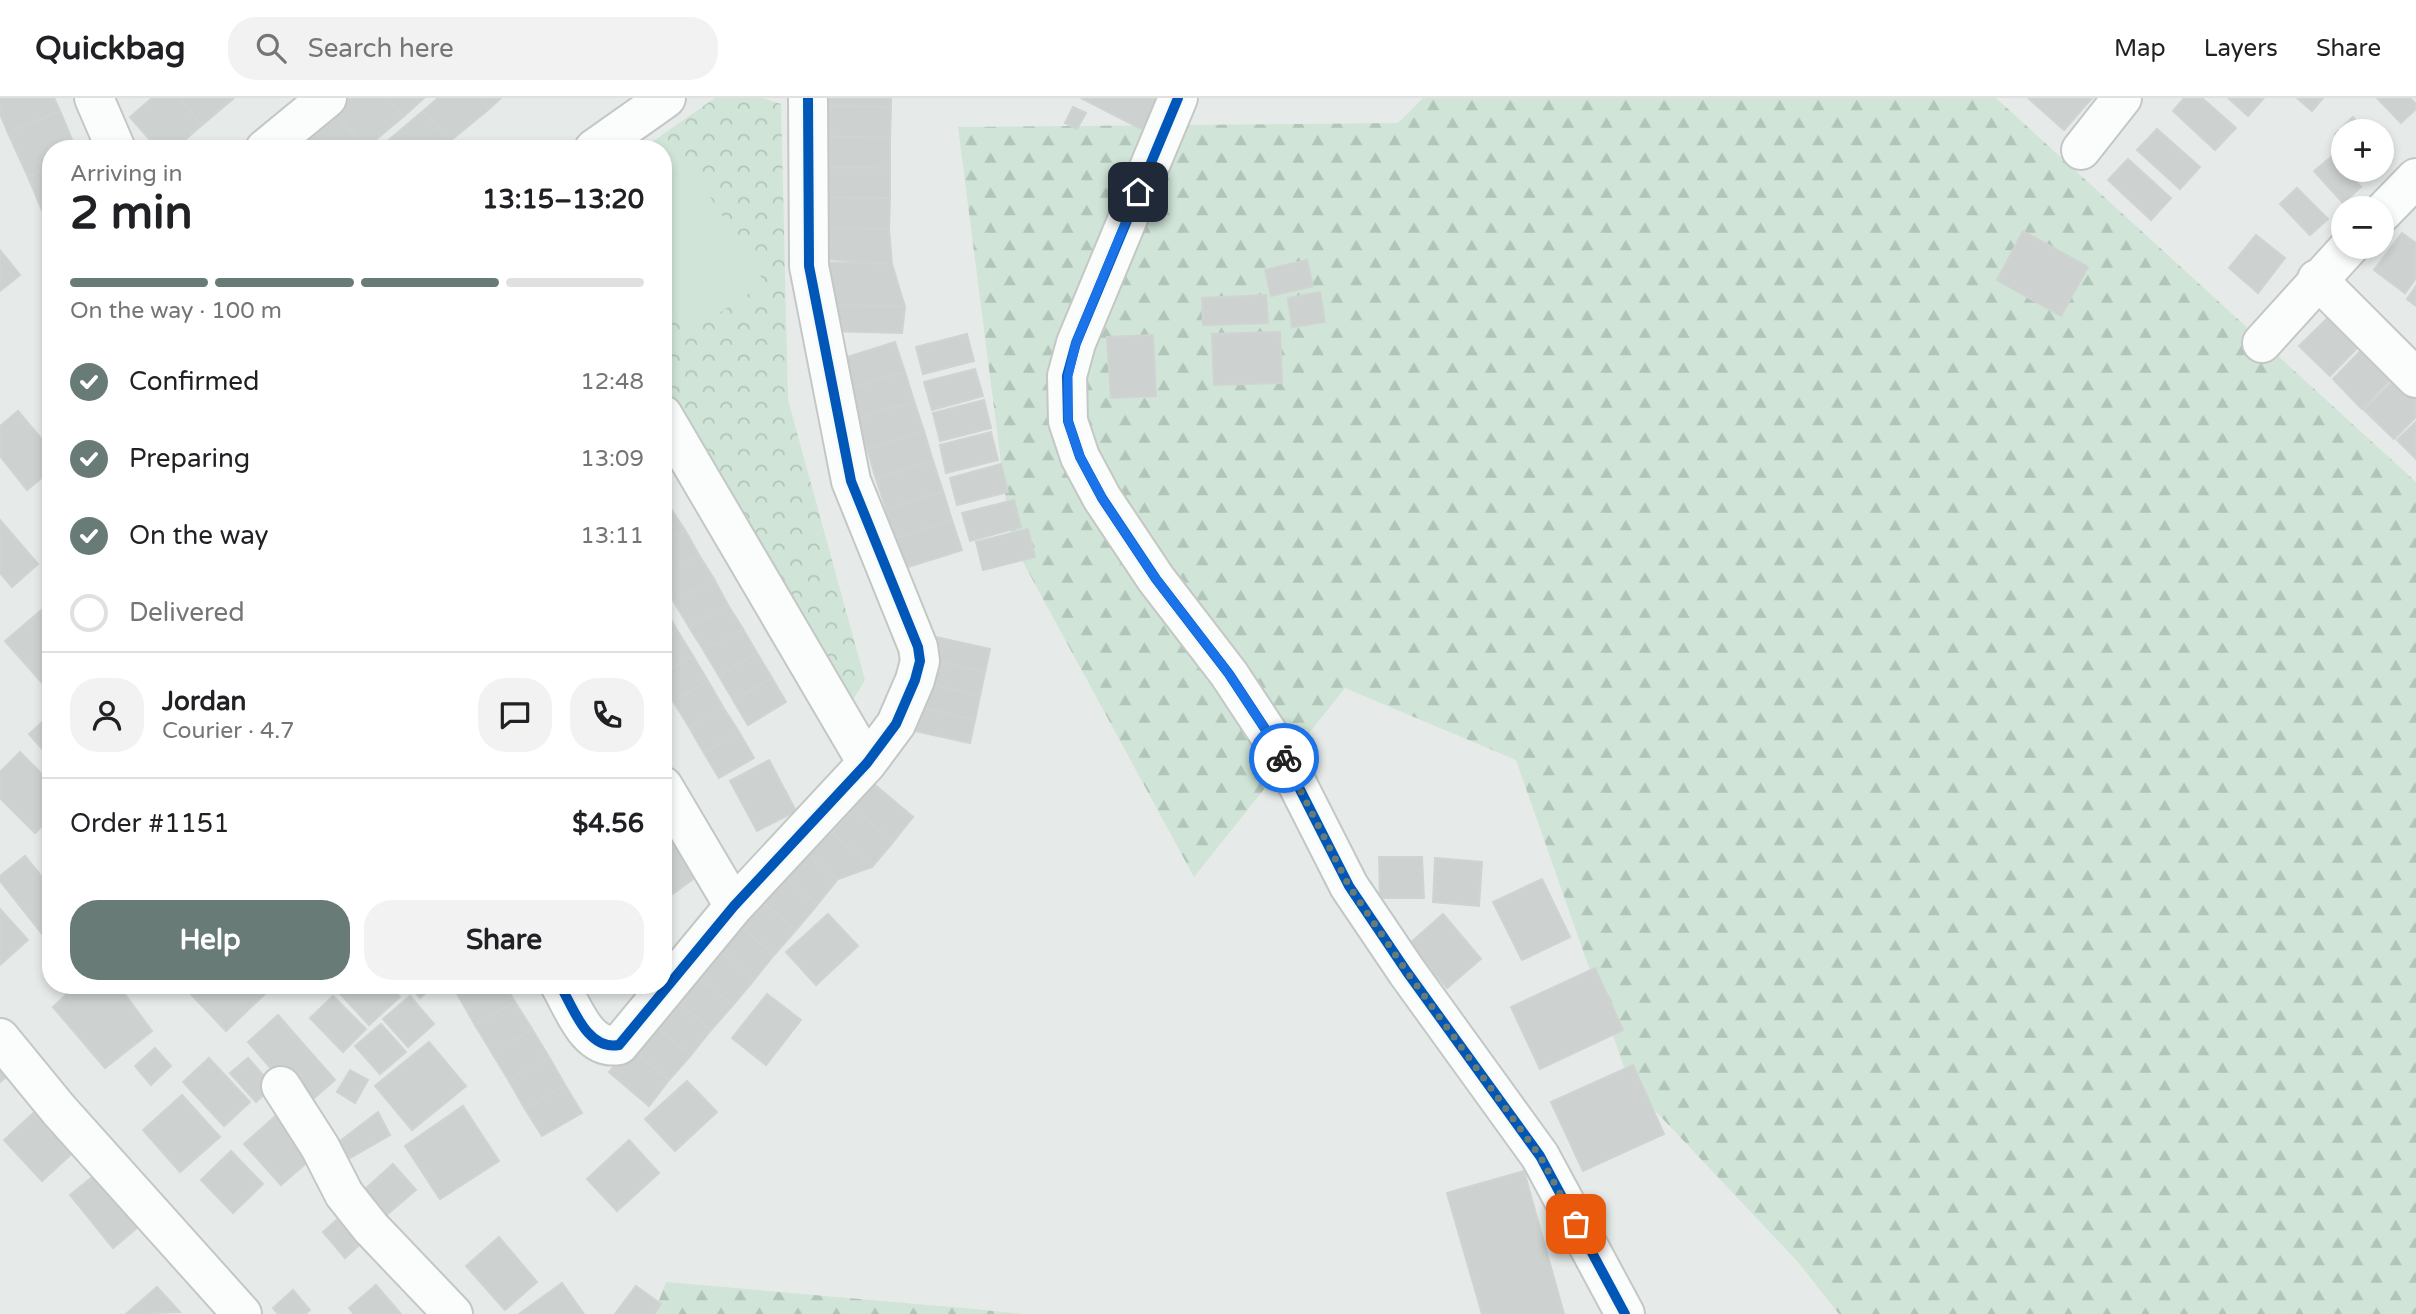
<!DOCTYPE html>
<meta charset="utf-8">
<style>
:root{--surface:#fff;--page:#f2f2f2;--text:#202124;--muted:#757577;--line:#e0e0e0;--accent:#687b77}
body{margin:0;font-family:"Varela Round",sans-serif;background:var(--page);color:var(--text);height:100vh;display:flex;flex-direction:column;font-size:26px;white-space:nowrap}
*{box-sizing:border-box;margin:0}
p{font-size:23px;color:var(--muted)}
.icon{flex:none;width:38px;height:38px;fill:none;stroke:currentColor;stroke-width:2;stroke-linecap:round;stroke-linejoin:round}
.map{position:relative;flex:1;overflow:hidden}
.side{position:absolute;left:42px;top:42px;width:630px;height:854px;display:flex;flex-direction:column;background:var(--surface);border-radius:28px;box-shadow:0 4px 10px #0003}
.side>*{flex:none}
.tools{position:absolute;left:2331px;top:21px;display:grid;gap:14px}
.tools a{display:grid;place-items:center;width:63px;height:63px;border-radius:50%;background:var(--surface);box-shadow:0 4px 10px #0003;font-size:35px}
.pin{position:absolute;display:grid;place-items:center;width:60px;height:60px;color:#fff;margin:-30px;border-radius:14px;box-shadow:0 4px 10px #0006}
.courier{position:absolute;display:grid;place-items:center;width:70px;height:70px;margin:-35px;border:5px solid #1a73e8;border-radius:50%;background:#fff;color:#222;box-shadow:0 2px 9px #0007}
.overview em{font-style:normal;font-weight:700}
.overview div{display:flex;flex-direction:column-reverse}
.overview{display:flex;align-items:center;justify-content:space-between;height:119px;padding:0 28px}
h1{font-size:46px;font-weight:700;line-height:52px}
.bar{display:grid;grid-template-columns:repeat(4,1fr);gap:10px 7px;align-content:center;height:84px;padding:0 28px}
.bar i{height:9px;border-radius:5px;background:var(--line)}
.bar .selected{background:var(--accent)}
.bar p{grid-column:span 4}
.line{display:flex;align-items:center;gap:18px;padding:0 28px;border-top:2px solid var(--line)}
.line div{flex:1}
.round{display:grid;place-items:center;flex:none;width:74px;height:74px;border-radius:28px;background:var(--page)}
ol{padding:0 28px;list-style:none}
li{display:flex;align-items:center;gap:21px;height:77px}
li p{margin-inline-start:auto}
li .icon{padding:7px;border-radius:50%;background:var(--accent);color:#fff;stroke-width:4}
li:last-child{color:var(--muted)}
li i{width:38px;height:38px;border:4px solid var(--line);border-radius:50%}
.primary-button{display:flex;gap:14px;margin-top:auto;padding:14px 28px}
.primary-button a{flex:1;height:80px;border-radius:28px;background:var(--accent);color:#fff;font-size:28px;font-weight:700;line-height:80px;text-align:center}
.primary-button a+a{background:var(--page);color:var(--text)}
header{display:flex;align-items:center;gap:42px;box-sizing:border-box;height:98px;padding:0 35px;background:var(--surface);border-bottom:2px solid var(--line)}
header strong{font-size:33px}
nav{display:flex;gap:38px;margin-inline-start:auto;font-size:24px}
.search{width:490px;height:63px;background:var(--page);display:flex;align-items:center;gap:18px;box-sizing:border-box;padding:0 24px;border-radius:28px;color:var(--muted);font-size:26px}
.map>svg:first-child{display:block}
.forest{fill:url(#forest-firs)}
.park{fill:url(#park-crowns)}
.garden{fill:#d0e4d7}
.building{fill:#cdd2d0;stroke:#cfd4d2;stroke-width:2}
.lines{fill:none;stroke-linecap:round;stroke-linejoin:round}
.minor-casing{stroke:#c3c8c6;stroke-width:42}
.minor{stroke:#fbfcfc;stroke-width:38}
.cycleway-casing{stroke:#f5faf8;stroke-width:15}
.cycleway{stroke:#0057b8;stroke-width:10}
.done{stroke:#687b77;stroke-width:7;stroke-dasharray:0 12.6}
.route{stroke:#1a73e8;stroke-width:9}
</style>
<header>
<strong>Quickbag</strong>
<div class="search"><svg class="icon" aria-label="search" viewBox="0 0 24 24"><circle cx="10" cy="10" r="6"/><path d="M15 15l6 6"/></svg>Search here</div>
<nav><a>Map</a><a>Layers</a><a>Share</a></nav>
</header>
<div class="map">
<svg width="2416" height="1216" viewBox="0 0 2416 1216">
<defs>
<pattern id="forest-firs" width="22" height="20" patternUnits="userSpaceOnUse" patternTransform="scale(1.75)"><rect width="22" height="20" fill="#d0e4d7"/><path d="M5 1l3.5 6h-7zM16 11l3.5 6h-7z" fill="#b2c5b9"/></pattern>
<pattern id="park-crowns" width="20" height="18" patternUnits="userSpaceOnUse" patternTransform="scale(1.75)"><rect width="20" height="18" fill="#d0e4d7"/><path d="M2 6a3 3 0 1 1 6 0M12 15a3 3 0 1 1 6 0" fill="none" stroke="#b2c5b9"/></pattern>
</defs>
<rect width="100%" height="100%" fill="#e6ebe9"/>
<!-- forest -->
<path class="forest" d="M1423 0H1996L2416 384V1216H1839L1797 1163 1630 986 1516 662 1345 590 1194 779 1011 442 958 29 1398 25Z
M666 1184 974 1211 1023 1216H654Z"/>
<!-- park -->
<path class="park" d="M715 0H762L781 6 788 302 865 582 850 607 663 286V51H642Z"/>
<!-- garden -->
<path class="garden" d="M674 42 765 185 687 236 663 199V51H661Z"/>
<!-- building -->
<path class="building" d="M0 0H54L60 13 8 35 0 16Z
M152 0H179L202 27 175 51H158L130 19Z
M179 0H234L202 27Z
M342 0H387L403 19 366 50 330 10Z
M387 0H424L403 19Z
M438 0H480L489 11 450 43 423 13Z
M480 0H501L489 11Z
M816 0H891V9L816 8Z
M1081 0H1162L1145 33Z
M2028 0H2092L2064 32Z
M2184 0H2202L2236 30 2215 52 2173 13Z
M2228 0H2264L2248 18Z
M2297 0H2323L2312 13Z
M2377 0H2410L2416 6V11L2401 25Z
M816 8 891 9 890 40 816 38Z
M1073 9 1086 15 1077 31 1065 25Z
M330 10 366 50 301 51 293 41Z
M60 13 76 51H51V69L28 79 8 35Z
M423 13 450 43 441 51H389L384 46Z
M2353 19 2366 33H2343V44L2335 36Z
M2157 31 2200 69 2180 91 2137 52Z
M816 38 890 40V70L815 69Z
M2332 58 2361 89 2343 105 2314 73Z
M2128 61 2171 100 2151 122 2108 82Z
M51 69V122L47 124 28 79Z
M815 69 890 70V100L815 99Z
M2297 90 2328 121 2310 137 2280 106Z
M815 99 890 100 889 131 815 130Z
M815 130 889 131 892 166 814 160Z
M2023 133 2088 169 2061 218 1997 182Z
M2402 135 2416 145V180L2405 195 2374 172Z
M2256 137 2285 160 2258 195 2229 170Z
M0 152 20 177 0 193Z
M1307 162 1313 188 1271 198 1265 172Z
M817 164 892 166 905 209 830 207Z
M2416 188V208L2407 201Z
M1320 194 1325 224 1292 229 1288 200Z
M1266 197 1268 225 1203 227 1202 200Z
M830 207 905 209 902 235 827 233Z
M2336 212 2366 241 2330 278 2299 248Z
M1280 234 1282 285 1214 287 1212 236Z
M967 236 974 263 923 276 916 249Z
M1153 237 1156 298 1111 300 1107 239Z
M895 244 905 274 848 291 838 262Z
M2369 244 2399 273 2362 311 2333 281Z
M975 271 983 298 932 312 924 284Z
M905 274 914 303 857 321 848 291Z
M2401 275 2416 290V319L2394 341 2364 312Z
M984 302 991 330 940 343 933 315Z
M914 303 924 333 867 351 857 321Z
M18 313 51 352V372L27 392 0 358V328Z
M2416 324V361L2397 342Z
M924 333 933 363 876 381 867 351Z
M991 334 998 362 946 375 940 347Z
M933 363 943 393 886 411 876 381Z
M1001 366 1008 394 957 407 950 380Z
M943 393 952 422 895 440 886 411Z
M1014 402 1021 429 970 443 962 415Z
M669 408 685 432 663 445V411Z
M0 422 38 466 12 489 0 475Z
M952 422 962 452 905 470 895 440Z
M1028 431 1035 459 983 472 976 444Z
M685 432 699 457 663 478V445Z
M699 457 714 481 674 504 663 485V478Z
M714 481 728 507 689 529 674 504Z
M728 507 743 531 704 553 689 529Z
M663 508 677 532 663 540Z
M45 509 51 516V595L5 543Z
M743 531 757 555 719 578 704 553Z
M677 532 693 558 663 575V540Z
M936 539 990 551 985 574 931 562Z
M757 555 772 580 733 602 719 578Z
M693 558 708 583 673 603 663 586V575Z
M931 562 985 574 980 598 926 585Z
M772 580 786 604 748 627 733 602Z
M708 583 723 609 689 629 673 603Z
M926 585 980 598 975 622 921 609Z
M723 609 739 634 704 655 689 629Z
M921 609 975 622 970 645 915 633Z
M51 616V661L29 636Z
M739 634 754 660 719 680 704 655Z
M20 654 51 685V719L35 735 0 700V674Z
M769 662 796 713 757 733 730 683Z
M874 686 913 719 893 744 853 710Z
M853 710 893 744 872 769 832 735Z
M832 735 872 769 838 781 797 748Z
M674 741 700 776 663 803V749Z
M797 748 838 781 817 807 777 773Z
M25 758 51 790V831L43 837 0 783V778Z
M1379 759H1422L1424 800H1380Z
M1435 760 1482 764 1479 808 1433 804Z
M777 773 817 807 796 832 755 798Z
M1542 781 1570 839 1522 862 1493 804Z
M755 798 796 832 774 857 734 823Z
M0 811 28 842 0 867Z
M828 816 858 848 816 887 786 854Z
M1443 816 1481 861 1447 890 1409 846Z
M734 823 774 857 754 882 714 848Z
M714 848 754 882 733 907 692 874Z
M1595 870 1623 932 1540 971 1511 909Z
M692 874 733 907 711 932 672 899Z
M76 887H118L152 933 105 970 53 909Z
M186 887H264L269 892 226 933 184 889Z
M332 887H389L400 899 369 927Z
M409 887H435L420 900Z
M451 887H479L459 899Z
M479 887H505L515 904 475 927 459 899Z
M767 896 801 922 766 967 732 940Z
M333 898 366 931 343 954 310 920Z
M410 898 434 926 408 949 383 921Z
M672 899 711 932 691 957 650 924Z
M515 904 532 931 492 955 475 927Z
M278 917 335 982 304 1009 248 944Z
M650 924 691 957 669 982 629 949Z
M381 926 406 954 380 976 355 948Z
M532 931 549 959 509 983 492 955Z
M429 944 466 988 412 1032 375 988Z
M629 949 669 982 649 1008 609 974Z
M155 950 171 968 151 987 135 968Z
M0 957 13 973 0 984Z
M549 959 565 987 525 1011 509 983Z
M209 960 250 1004 224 1028 183 984Z
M248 960 273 988 256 1004 230 975Z
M1633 967 1664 1036 1583 1073 1551 1004Z
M350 972 368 982 355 1005 337 994Z
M687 983 717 1014 675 1053 645 1021Z
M565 987 582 1015 542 1038 525 1011Z
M182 997 220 1039 180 1074 143 1032Z
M463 1008 499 1063 440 1101 405 1048Z
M40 1009 78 1050 42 1083 4 1042Z
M280 1014 318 1055 281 1087 244 1046Z
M378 1014 390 1037 350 1060 336 1046Z
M629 1042 659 1075 617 1113 587 1081Z
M231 1053 263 1086 233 1115 201 1082Z
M393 1066 416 1092 377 1125 355 1100Z
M101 1072 144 1124 113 1150 70 1097Z
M1524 1073 1564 1216H1482L1447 1095Z
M342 1117 364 1143 345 1160 323 1134Z
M499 1139 537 1184 505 1212 466 1168Z
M562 1185 584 1216H519Z
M376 1187 401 1216H354L349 1210Z
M636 1188 661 1206 654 1216H615Z
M157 1189 180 1214 126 1216Z
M293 1192 310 1212 305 1216H278L273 1210Z"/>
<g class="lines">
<defs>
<path id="minor" d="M94 0 116 51
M1178 0 1076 245 1067 278 1068 323 1080 359 1102 400 1156 481 1229 576 1283 658 1349 788 1407 874 1540 1058 1625 1216
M265 51 327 0
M594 51 666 0
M2081 52 2122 0
M2382 115 2416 80
M2317 181 2416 280
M2262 245 2349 149
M663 317 867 665
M663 688 734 808
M560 887C573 909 587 953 619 947L734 808 867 665 896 626 915 582 920 563 918 549 851 383 809 168 808 0
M0 940 59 1012 242 1216
M281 988 320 1049 344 1096 371 1130 453 1216"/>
</defs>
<!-- minor casing -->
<use href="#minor" class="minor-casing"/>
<!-- minor -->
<use href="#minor" class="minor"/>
<defs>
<path id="cycleway" d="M1178 0 1076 245 1067 278 1068 323 1080 359 1102 400 1156 481 1229 576 1283 658 1349 788 1407 874 1540 1058 1625 1216
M560 887C573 909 587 953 619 947L734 808 867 665 896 626 915 582 920 563 918 549 851 383 809 168 808 0"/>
</defs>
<!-- cycleway casing -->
<use href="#cycleway" class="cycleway-casing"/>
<!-- cycleway -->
<use href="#cycleway" class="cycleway"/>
</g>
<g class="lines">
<!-- done -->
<path class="done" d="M1284 660 1349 788 1407 874 1540 1058 1576 1126"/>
<!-- route -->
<path class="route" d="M1138 94 1076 245 1068 278V323L1080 359 1102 400 1156 481 1229 576 1284 660"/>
</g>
</svg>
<div class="tools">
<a>+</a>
<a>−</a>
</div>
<div class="pin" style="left:1576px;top:1126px;background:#ea580c"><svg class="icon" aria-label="bag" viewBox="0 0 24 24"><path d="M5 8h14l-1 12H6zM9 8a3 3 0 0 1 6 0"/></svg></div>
<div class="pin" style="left:1138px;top:94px;background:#1f2937"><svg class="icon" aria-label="home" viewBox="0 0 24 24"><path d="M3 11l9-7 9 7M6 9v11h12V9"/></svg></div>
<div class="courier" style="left:1284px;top:660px"><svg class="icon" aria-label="bike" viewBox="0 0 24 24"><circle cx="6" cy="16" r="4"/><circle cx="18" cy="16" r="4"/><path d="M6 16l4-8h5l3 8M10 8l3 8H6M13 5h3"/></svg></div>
<section class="side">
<div class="overview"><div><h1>2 min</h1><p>Arriving in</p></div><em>13:15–13:20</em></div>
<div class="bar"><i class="selected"></i><i class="selected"></i><i class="selected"></i><i></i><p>On the way · 100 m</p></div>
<ol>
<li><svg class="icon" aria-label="check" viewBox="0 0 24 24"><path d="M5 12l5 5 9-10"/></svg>Confirmed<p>12:48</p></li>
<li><svg class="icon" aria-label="check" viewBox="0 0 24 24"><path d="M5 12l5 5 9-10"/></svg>Preparing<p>13:09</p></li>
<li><svg class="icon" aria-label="check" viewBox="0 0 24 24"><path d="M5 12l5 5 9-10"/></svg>On the way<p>13:11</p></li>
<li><i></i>Delivered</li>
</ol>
<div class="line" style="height:126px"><a class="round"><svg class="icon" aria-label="person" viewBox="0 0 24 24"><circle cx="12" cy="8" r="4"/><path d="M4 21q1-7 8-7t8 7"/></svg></a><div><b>Jordan</b><p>Courier · 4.7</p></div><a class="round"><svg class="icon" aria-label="chat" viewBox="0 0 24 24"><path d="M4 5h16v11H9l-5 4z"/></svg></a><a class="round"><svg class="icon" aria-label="phone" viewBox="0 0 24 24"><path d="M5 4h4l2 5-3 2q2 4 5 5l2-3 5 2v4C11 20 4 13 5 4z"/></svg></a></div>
<div class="line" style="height:91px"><div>Order #1151</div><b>$4.56</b></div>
<div class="primary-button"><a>Help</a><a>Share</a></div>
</section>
</div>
